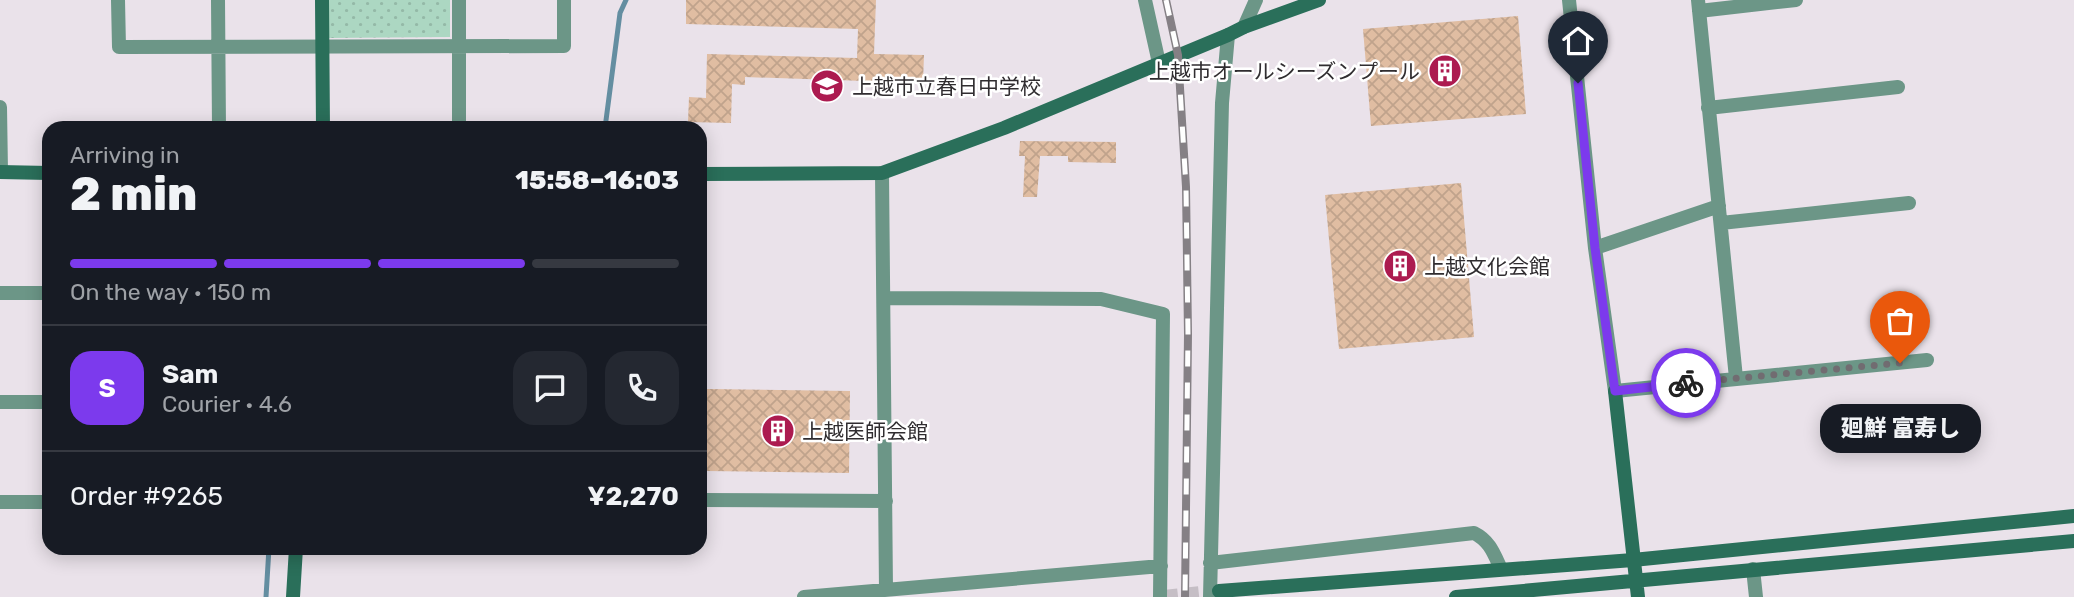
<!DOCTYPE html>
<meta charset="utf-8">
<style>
:root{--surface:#171b24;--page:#242831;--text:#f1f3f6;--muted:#9ea1a6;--line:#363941;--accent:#7c3aed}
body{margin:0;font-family:Rubik,"Noto Sans JP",sans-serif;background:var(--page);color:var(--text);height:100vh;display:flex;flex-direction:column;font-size:26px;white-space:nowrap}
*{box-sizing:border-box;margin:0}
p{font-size:23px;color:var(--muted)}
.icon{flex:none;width:38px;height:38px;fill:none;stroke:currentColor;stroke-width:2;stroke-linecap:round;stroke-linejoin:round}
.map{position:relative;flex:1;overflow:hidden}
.side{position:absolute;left:42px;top:121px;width:665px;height:434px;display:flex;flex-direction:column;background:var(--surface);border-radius:21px;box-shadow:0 4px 18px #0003}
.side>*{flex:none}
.pin{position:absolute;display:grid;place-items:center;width:60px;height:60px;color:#fff;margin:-72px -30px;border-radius:50% 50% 50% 0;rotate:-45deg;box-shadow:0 0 7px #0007}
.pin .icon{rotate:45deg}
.courier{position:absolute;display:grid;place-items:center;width:70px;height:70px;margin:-35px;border:5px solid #7c3aed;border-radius:50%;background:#fff;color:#222;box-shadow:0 2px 9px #0007}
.bubble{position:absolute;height:49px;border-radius:21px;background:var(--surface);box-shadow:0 4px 18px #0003;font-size:23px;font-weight:800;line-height:49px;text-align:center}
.overview em{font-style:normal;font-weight:800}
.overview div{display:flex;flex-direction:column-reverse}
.overview{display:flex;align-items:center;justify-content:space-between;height:119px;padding:0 28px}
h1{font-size:46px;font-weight:800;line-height:52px}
.bar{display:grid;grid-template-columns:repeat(4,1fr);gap:10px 7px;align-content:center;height:84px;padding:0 28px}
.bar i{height:9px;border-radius:5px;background:var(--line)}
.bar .on{background:var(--accent)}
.bar p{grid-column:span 4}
.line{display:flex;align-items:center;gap:18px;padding:0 28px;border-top:2px solid var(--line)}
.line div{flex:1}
.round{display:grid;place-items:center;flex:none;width:74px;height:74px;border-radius:21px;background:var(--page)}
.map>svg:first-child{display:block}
.park{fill:url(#park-dots)}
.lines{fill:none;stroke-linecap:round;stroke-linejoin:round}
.stream{stroke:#648ea1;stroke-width:5}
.building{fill:url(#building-cross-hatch)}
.secondary-tunnel{stroke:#c5bec5;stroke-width:14;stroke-dasharray:14 7;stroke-linecap:butt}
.street{stroke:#6c9687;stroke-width:14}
.secondary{stroke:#2a6f5a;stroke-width:14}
.rail-casing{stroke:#858085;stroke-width:8}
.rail{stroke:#fff;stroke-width:5;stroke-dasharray:16;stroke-linecap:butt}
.done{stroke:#716c71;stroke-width:7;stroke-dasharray:0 12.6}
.route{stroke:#7c3aed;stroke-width:9}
.labels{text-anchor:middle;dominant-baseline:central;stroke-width:5;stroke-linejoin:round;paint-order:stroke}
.poi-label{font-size:21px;fill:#302d30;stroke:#fff;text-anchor:start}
</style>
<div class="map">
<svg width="2074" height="597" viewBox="0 0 2074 597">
<defs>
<pattern id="park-dots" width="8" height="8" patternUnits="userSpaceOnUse" patternTransform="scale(1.75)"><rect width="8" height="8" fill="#acd7c2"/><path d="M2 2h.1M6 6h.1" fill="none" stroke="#94b9a7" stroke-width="1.8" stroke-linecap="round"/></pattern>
<pattern id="building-cross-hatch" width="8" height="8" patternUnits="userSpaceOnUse" patternTransform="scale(1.75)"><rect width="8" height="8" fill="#e0bda2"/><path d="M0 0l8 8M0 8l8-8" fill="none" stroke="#c0a38c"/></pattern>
</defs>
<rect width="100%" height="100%" fill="#eae2ea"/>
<!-- park -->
<path class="park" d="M329 0H450V37L329 38Z"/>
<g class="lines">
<!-- stream -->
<path class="stream" d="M605 128 620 13 626 0
M266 597 269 548"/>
</g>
<!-- building -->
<path class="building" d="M686 0H876L874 54 924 55 923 83 745 77V85L732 84 731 123 688 122 689 97 706 98 707 54 857 58 858 29 686 24Z
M1518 16 1526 114 1371 126 1363 29Z
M1020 141 1116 142V163L1068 162V156H1040L1037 197H1023L1025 156H1019Z
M1461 183 1474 337 1339 349 1325 195Z
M707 389 850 391 849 473 706 471Z"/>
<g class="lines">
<!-- secondary-tunnel -->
<path class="secondary-tunnel" d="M1164 597 1219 591"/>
<!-- street -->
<path class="street" d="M118 0 119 47 564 46V0
M218 0 219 128
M459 0V128
M1145 0 1159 63
M1569 0 1595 248 1615 391 1927 360
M1698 0 1736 378
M1699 11 1796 0
M1244 27 1256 0
M0 107 1 172
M1708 108 1898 87
M882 173 886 590
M1721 223 1909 203
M1595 248 1719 206
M0 293H49
M885 298 1101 299 1163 314 1160 597
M0 402H49
M700 500 886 501
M0 502H49
M1210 563 1474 533C1490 541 1494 554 1501 569
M1753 569 1756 597
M804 597 1161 566
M1210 597 1222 103 1228 35"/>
<!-- secondary -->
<path class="secondary" d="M322 0 323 128
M0 172 49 173
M700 174 882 173 1004 128 1228 35 1244 27 1319 0
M1615 391 1638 597
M1219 591 1633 560 2074 516
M293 597 296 548
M1456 597 2074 541"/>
<defs>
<path id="rail" d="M1166 0 1178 55 1186 187 1188 334 1185 597"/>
</defs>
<!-- rail casing -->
<use href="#rail" class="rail-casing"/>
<!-- rail -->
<use href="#rail" class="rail"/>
</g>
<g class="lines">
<!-- done -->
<path class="done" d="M1686 383 1900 363"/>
<!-- route -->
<path class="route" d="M1578 83 1595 248 1615 391 1686 383"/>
</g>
<!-- icons -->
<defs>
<symbol id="building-disc" viewBox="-11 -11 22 22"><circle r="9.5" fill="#ac1b50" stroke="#fff"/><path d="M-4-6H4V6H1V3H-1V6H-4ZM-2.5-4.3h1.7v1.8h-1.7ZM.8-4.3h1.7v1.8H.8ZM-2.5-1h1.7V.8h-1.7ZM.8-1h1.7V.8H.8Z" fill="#fff"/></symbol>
<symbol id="school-disc" viewBox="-11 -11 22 22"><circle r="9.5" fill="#ac1b50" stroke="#fff"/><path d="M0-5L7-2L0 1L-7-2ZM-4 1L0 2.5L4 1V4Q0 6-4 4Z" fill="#fff"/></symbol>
</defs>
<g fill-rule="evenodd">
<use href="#building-disc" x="1426" y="52" width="38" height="38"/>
<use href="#school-disc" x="808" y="67" width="38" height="38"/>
<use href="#building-disc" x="1381" y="247" width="38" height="38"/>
<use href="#building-disc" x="759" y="412" width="38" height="38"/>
</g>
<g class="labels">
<!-- poi labels -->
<g class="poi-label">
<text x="1420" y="71" text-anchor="end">上越市オールシーズンプール</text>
<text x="852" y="86">上越市立春日中学校</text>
<text x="1424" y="266">上越文化会館</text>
<text x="802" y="431">上越医師会館</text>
</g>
</g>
</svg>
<div class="pin" style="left:1900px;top:363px;background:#ea580c"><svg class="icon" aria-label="bag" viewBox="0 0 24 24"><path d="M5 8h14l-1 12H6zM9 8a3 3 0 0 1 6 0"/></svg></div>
<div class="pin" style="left:1578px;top:83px;background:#1f2937"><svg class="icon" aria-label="home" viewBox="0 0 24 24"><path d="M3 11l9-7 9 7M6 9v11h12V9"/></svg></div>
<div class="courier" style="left:1686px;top:383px"><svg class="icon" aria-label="bike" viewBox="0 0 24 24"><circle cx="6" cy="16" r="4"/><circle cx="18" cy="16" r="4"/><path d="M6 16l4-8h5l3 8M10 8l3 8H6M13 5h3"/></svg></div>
<div class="bubble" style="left:1820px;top:404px;width:161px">廻鮮 富寿し</div>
<section class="side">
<div class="overview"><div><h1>2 min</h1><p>Arriving in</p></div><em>15:58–16:03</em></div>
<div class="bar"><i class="on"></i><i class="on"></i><i class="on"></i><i></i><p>On the way · 150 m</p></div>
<div class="line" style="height:126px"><b class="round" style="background:var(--accent);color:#fff">S</b><div><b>Sam</b><p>Courier · 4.6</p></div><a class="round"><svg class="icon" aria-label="chat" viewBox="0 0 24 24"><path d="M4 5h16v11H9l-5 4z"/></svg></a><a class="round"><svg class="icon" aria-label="phone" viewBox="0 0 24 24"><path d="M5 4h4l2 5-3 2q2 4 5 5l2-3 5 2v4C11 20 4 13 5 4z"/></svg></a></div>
<div class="line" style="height:91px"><div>Order #9265</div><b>¥2,270</b></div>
</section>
</div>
